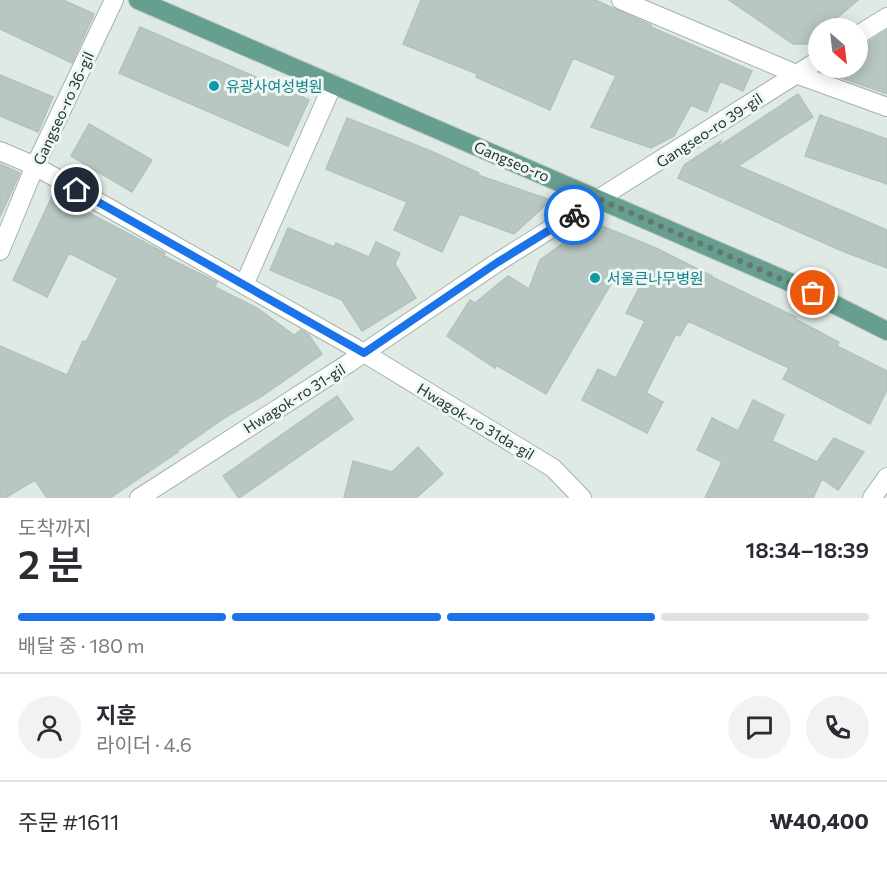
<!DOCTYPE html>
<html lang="ko">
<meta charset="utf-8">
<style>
:root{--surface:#fff;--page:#f2f2f3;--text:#2b2b33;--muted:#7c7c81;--line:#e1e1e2;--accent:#1a73e8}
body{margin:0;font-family:Commissioner,"Noto Sans KR",sans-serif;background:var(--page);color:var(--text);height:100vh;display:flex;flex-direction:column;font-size:22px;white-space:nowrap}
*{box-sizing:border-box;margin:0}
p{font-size:20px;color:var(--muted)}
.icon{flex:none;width:33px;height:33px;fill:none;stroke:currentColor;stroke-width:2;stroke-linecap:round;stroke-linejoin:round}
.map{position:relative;height:498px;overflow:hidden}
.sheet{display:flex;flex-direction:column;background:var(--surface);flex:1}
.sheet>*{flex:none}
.needle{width:39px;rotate:152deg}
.controls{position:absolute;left:808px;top:18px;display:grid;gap:12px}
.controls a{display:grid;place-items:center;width:60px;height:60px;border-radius:50%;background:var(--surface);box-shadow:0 3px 15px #0003;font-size:30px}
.pin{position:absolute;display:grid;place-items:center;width:51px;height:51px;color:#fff;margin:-26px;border:3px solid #fff;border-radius:50%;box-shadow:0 2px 6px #0007}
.courier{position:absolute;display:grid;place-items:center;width:60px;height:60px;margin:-30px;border:4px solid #1a73e8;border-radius:50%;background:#fff;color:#222;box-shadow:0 2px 8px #0007}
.overview em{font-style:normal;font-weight:600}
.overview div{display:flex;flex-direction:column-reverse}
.overview{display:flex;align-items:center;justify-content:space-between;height:102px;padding:0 18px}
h1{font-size:39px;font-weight:600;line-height:45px}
.bar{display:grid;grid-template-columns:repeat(4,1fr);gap:9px 6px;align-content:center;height:72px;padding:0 18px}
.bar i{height:8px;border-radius:4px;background:var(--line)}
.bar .on{background:var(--accent)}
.bar p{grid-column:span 4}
.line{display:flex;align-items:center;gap:15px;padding:0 18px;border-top:2px solid var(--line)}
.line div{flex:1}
.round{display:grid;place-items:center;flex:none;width:63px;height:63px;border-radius:32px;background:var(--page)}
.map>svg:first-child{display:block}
.building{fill:#b8c7c1;stroke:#b2c3bc;stroke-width:1.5}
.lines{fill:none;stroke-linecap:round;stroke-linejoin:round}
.minor-casing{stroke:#a3b1ac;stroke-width:20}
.major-casing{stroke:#bcc4c2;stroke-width:20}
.minor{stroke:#fff;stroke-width:18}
.major{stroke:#669e8f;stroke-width:18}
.done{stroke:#647771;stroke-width:6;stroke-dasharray:0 10.8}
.route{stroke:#1a73e8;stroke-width:8}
.culture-dot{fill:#0f9aa8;stroke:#f0f7f3;stroke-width:2}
.labels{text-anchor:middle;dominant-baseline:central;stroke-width:6;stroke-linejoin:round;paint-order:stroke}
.culture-label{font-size:15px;fill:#0d838f;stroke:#f0f7f3;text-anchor:start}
.street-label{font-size:15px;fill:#213933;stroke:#f0f7f3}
</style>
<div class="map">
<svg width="887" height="498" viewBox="0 0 887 498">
<rect width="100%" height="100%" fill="#e0eae5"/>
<!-- building -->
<path class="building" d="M0 0H63L94 14 72 63 0 29Z
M421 0H595L651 25V27L752 71 743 91 720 81 707 112 691 105 674 136 651 148 591 127 616 76 573 58 550 110 476 77 477 74 403 44Z
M729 0H858L825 28H819V34L807 44H793Z
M140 27 309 100 288 146 119 73Z
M887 30V94L822 71 827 68H858V49Z
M0 75 53 97 38 132 0 116Z
M798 94 813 117 738 166 887 230V268L842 251 678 178 684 165 721 141 718 147Z
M820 115 887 139V184L805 156Z
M347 118 431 151 479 173 478 175 551 200 514 234 460 214 442 252 394 230 407 202 326 169Z
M89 124 152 160 132 192 71 156Z
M0 164 20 173 0 217Z
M53 194 163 252 165 253 164 256 217 282 215 287 257 308 294 335 301 330 309 335 322 354 262 396 226 417 177 451 178 452 110 498H47L35 480 5 498H0V346L67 375 83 341 86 342 118 278 69 253 47 297 13 280Z
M592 222 656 248 712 276V277L796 317 795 319 839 342 837 346 887 371V390L870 424 783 379 789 368 688 321 680 336 676 334 646 393 663 402 647 433 582 400 598 369 616 378 645 321 626 313 641 284 618 272 546 394 496 365 495 368 447 336 470 300 475 303 508 276 529 289 540 260Z
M288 228 334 247 336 243 369 257 376 242 400 253 395 264 416 298 362 331 342 300 270 270Z
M337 396 353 419 239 498 223 476Z
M753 400 784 415 772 441 817 462 834 438 864 452 838 490 822 479 813 498H705L722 462 697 450 712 418 738 431Z
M418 447 443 474 416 498H344L353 461 392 472Z"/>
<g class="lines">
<defs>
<path id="minor" d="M621 0 796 74 887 107
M858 35 887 17
M0 151 35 166 364 353 553 468 582 498
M0 251 35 166 114 0
M244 285 333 84
M139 498 349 363 498 262 819 60
M872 498 887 477"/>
<path id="major" d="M138 0 794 284 887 331"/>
</defs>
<!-- minor casing -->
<use href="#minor" class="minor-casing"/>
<!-- major casing -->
<use href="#major" class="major-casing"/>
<!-- minor -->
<use href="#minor" class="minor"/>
<!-- major -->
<use href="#major" class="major"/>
</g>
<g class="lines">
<!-- done -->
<path class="done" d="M574 215 599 199 813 293"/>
<!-- route -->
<path class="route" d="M77 190 364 353 498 262 574 215"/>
</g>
<!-- markers -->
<g class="culture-dot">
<circle cx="214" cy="86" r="6"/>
<circle cx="595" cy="278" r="6"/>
</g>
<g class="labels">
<!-- culture labels -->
<g class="culture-label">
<text x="226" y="86">유광사여성병원</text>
<text x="607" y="278">서울큰나무병원</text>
</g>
<!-- street labels -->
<g class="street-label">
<text transform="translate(63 108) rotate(-65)">Gangseo-ro 36-gil</text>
<text transform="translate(709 130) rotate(-33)">Gangseo-ro 39-gil</text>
<text transform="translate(512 161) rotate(23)">Gangseo-ro</text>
<text transform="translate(294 398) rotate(-32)">Hwagok-ro 31-gil</text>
<text transform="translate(476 421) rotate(31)">Hwagok-ro 31da-gil</text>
</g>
</g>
</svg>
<div class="controls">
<a><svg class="needle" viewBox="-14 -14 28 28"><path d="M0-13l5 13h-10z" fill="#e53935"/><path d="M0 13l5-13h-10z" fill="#7c7c81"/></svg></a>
</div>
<div class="pin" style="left:813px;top:293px;background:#ea580c"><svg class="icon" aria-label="bag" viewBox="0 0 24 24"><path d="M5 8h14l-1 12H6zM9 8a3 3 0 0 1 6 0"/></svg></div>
<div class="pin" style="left:77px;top:190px;background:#1f2937"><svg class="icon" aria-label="home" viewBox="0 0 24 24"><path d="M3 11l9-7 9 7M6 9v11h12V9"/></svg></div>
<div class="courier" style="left:574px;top:215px"><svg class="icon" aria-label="bike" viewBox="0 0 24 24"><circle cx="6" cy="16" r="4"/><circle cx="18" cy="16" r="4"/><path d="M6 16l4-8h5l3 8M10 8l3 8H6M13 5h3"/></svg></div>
</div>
<section class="sheet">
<div class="overview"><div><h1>2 분</h1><p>도착까지</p></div><em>18:34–18:39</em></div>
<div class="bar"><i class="on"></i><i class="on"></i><i class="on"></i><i></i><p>배달 중 · 180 m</p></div>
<div class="line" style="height:108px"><a class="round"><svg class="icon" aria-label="person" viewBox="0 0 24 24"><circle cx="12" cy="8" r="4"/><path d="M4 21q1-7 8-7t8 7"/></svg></a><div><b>지훈</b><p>라이더 · 4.6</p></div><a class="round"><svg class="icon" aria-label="chat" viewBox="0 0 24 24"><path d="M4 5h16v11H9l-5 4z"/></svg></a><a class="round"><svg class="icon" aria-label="phone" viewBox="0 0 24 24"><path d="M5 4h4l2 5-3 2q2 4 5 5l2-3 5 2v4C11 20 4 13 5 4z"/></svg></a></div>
<div class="line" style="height:78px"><div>주문 #1611</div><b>₩40,400</b></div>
</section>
